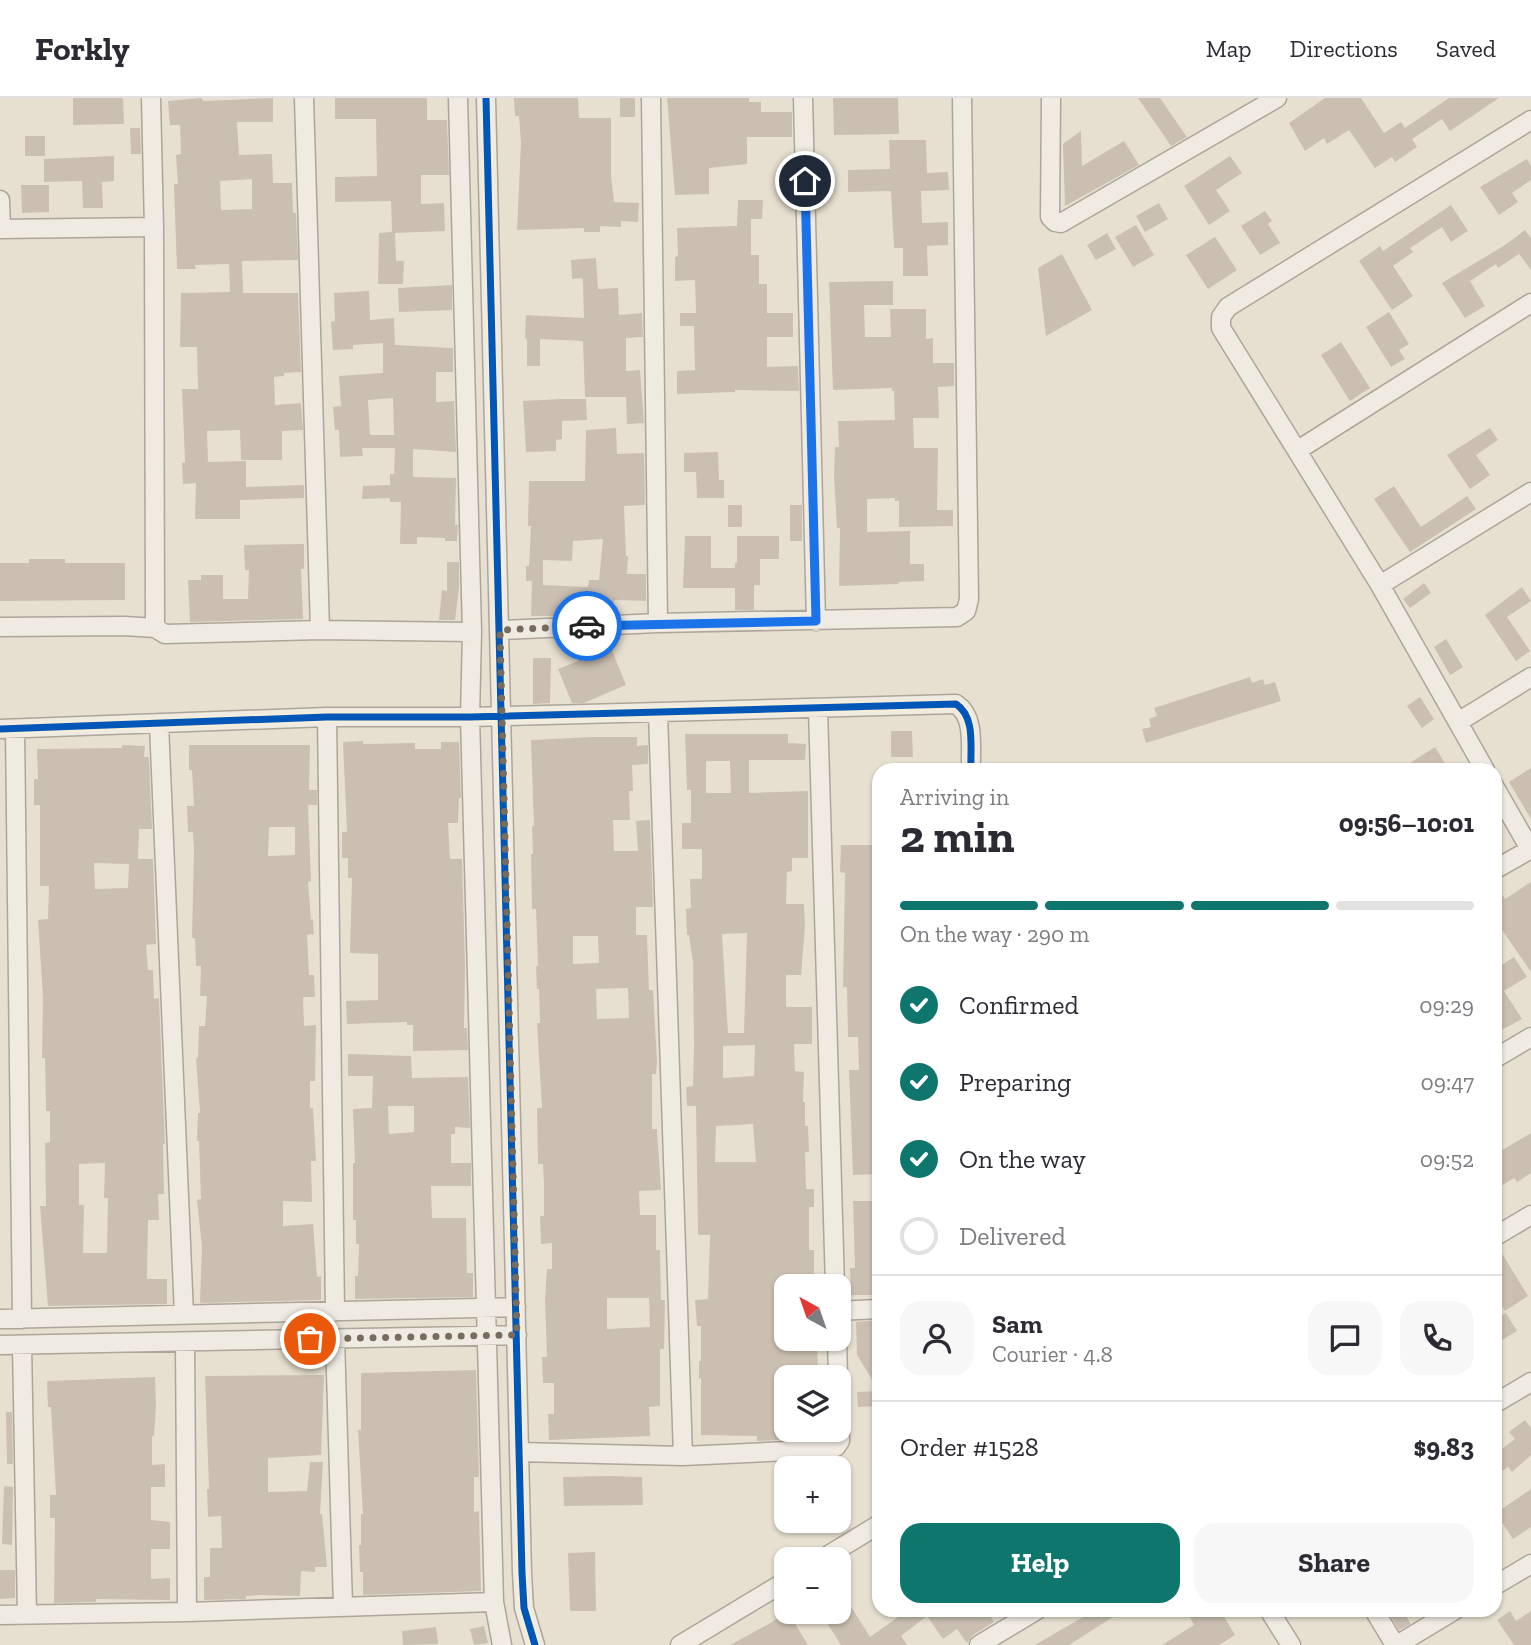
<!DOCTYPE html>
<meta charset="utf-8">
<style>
:root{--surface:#fff;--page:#f7f7f7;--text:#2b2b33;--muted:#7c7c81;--line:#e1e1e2;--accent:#0f766e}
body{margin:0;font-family:"Zilla Slab",serif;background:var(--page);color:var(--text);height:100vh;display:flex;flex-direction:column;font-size:26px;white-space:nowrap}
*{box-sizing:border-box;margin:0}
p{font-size:23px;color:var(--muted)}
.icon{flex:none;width:38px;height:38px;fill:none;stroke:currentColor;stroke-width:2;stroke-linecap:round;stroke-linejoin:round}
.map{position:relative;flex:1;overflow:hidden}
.side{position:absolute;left:872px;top:665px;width:630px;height:854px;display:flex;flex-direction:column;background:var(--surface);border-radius:21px;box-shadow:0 2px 5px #0004}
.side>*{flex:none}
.needle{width:46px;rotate:320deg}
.controls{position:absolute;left:774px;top:1176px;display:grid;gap:14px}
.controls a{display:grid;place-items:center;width:77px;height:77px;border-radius:14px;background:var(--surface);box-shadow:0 2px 5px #0004;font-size:35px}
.pin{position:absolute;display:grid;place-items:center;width:60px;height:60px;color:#fff;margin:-30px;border:4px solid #fff;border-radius:50%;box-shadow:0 2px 7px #0007}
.courier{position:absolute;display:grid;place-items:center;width:70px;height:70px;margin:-35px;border:5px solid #1a73e8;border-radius:50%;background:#fff;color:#222;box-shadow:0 2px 9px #0007}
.overview em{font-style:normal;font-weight:800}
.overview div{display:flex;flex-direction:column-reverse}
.overview{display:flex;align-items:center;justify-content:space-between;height:119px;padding:0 28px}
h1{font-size:46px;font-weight:800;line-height:52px}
.bar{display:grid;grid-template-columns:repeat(4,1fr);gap:10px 7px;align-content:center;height:84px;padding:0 28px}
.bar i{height:9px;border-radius:5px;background:var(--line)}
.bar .selected{background:var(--accent)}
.bar p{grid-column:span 4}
.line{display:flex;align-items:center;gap:18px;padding:0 28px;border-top:2px solid var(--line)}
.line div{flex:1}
.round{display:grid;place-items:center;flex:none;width:74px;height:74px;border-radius:21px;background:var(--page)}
ol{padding:0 28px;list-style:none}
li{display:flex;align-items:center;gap:21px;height:77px}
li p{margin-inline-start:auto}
li .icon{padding:7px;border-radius:50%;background:var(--accent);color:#fff;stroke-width:4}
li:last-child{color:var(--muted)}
li i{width:38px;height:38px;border:4px solid var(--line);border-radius:50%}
.action{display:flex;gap:14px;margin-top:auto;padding:14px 28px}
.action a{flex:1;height:80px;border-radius:21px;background:var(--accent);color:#fff;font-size:28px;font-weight:800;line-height:80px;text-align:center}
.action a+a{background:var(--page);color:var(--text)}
header{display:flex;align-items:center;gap:42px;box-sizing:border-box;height:98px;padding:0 35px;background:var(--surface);border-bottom:2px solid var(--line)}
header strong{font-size:33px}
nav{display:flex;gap:38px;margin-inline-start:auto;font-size:24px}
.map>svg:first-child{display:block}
.building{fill:#cbbfb2;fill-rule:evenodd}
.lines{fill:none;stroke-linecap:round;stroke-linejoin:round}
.minor-casing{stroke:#ada599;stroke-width:21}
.minor{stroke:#efebe3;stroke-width:18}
.cycleway-casing{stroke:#f7eed8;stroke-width:11}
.cycleway{stroke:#0057b8;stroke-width:7}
.done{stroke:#786c5e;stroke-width:7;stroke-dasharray:0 12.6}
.route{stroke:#1a73e8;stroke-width:9}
</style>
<header>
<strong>Forkly</strong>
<nav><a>Map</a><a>Directions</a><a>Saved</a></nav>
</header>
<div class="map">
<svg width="1531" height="1547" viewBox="0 0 1531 1547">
<rect width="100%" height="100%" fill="#e7e0d1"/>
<!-- building -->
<path class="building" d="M73 0H123L124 26 73 27Z
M201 0 203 3 273 0V24H237L239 57 272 56 273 85H292L293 115H296L298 162 242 163 243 193V195H298L301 274 284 275V278L274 279 275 307 301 305 303 332 282 333V362H241L240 332 207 333 208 364 246 363V389L304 387V400L240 402V421H195L196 385 183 386 182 365 185 364 182 291H198L197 249H180L181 195 230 194 229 166 195 167 196 171H177L174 86H178L176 57 181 56 180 27H170L168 3ZM252 81V111L221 112 220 83Z
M335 0H427V22H447L449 77H421V106L444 105 445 133 395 135 396 163H404L403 186H378L379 135 392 134 391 103 335 104V79L377 78 376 21H335Z
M514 0H578L579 20H611V78L614 104 639 105 638 124 621 123V129L600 128V134H584V130L517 132 521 45 519 18H515Z
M620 0H635V19H620Z
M667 0H749V4H761V14H792V39H747V66L709 70V96L675 97Z
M833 0H898L899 36 834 37Z
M1138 0H1160L1187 39 1171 48Z
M1325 0H1361L1384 35 1401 24 1405 30 1449 0H1499L1450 33 1442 21 1412 41 1417 49 1395 64 1392 59 1375 70 1349 32 1327 46 1324 40 1305 53 1289 25Z
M130 30H140L141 56H131Z
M1081 33 1082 68 1124 43 1139 67 1065 108 1063 46Z
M25 38H45V58H25Z
M889 42H926L927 75 948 74 949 92 921 93 922 125 948 124V147L927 148 928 178H903V150H894L891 93 848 94V72L890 71Z
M114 58V83L102 84 103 110H83L82 83 44 84V61Z
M1230 58 1242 75 1216 92 1230 113 1209 127 1184 88Z
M1527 61 1531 68V82L1512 95 1518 104 1499 117 1480 89Z
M779 75H793L794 93H779Z
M21 87H49V114L22 115Z
M738 102H763L762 121H751V157H759V186H767V215H793V239H767V269L798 268 799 293 735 292V294L677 296V273L695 272 694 228H680V215H696L695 182 675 183V159L678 158 677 130 737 128Z
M1159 105 1168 121 1145 134 1136 118Z
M1451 107 1468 133 1451 144 1442 129 1410 150 1413 154 1393 168 1413 198 1392 212 1359 163 1380 148 1383 153Z
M1265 113 1272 123 1268 126 1280 145 1260 157 1241 128Z
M1136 127 1154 157 1133 169 1115 139Z
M1525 132 1531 140V172L1519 156 1498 170 1496 166 1470 183 1485 208 1465 220 1442 185 1505 147Z
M1107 135 1116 151 1096 162 1087 147Z
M1215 139 1237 172 1208 191 1186 157Z
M1062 156 1092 212 1046 238 1038 170Z
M596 160 598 191 618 190 619 217 642 215 643 239 626 240V273L640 272 644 325 627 326 626 299H585L583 243 540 241V268H527V241L525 240 526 217 584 220 583 184 582 180 572 181 571 162Z
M893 183V207H864L865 239H891L890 211H926V241L933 240V265H954V288L938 289 939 320H913L914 350H938L937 412H953V428L899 429V403H895V400L867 401V434L910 433V466H924V483L899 484 898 486 839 488 840 430H837L834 378 835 349H839L838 323 895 322 894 293H892V290L833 292 829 184Z
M452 187V212L399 214 398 190Z
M369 193 370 222 394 220 395 247 453 250V274H436V304L454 303 456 354 413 351V379L456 380 455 427H458L457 443H445V440L417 439V446H400L401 404H390V400L362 401 363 388 390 387V376H394L395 350H362L363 358 340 359 339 332H335L333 309 341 308 339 278 383 275V245L353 247V251L333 252 331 224 335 223 334 195ZM393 300 394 337H370L368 302Z
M1389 214 1409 246 1399 252 1405 261 1391 269 1366 229Z
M1341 244 1370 290 1350 303 1321 257Z
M561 301H586L587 322 562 323V341L556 342V353L526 354 523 303Z
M616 330 617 356 644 355 645 407 624 408 626 458H628L627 476H646V503L614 502 613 509 570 508 569 518H531L532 483H526V468H529L531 428H528L529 383H585L586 332ZM603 441 599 482H589L588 489 543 487V462L572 463 573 443Z
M1490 330 1498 342 1476 357 1490 377 1470 391 1447 357Z
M718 354 719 382H724V400H697L696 374H684V355Z
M1394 388 1421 429 1467 398 1476 411 1410 454 1374 401Z
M728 407H742V429H728Z
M790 407H802V443H790Z
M685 438H711V470H735V465H737V438H779V461H760V487H754V512H735V490H683Z
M304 446V471H301L303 521 190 524 188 482H201V477H223V501H248L249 472H245L244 447Z
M29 461H65V465H125V502L0 503V465H29Z
M447 464H459V490L455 522H439L442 492 447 493Z
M1424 485 1431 495 1410 510 1403 501Z
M1522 489 1531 503 1507 519 1530 553 1516 563 1485 517Z
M1446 541 1463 569 1450 577 1434 549Z
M611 550 626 587 584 605H572L558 571Z
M533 560H551L550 605 533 606Z
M1250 579 1252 585 1263 581 1265 587 1275 584 1281 603 1146 645 1142 631 1151 629 1149 621 1157 618 1154 610Z
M1420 599 1434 621 1422 630 1407 608Z
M891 633H912L913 659H891Z
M685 636H788V645L806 646 805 662H749V695L808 693V760H792V773L787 774 786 806H804L805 827 801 877H786V909H812V946H794L795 973 804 974 803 1004H805V1028H808L809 1054H805L806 1091H814V1109H809V1152H814V1187L786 1188V1241H817L818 1279H786V1339H779V1342L757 1343V1338L701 1337V1280L699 1281V1263H701V1228H697L695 1202 708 1201 710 1137H698L696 1008H687L686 989 693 988 694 948 693 864 689 837H687L686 811 691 810 690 781H702V751H682V725H691V692H687ZM706 663H730L731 695H706ZM747 835 744 935H728L722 836ZM755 947 754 978 723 980V948ZM753 1026 756 1064H715L716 1028Z
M592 639H637V648L648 647V666L632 667 633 693H629L630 722H613L614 753H638L636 723 650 722 653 809H636V837H647L649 892H653L657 963 656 976H652V1031H657L661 1092 639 1093 640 1117H656V1152H660L661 1202H665L664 1251H660V1308L649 1309 650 1338 549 1342 548 1316H554V1285H543L542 1259H547L545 1201 547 1171H552V1145L541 1146 540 1118H544V1087L543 1066H538L537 1010H542L537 925H540L539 891H537L536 868H538L536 811H532L531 756H533L532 728H534L531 642ZM573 838H598L599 865 573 866ZM628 890 629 920 597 921 596 891ZM607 1200H649L650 1229 607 1231Z
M363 643V646L415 645V651H441V644H459L461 700H459L458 725H448L450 761H462L465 868 464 930H467L468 952 413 953V927H407V924L347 926 346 903 378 902V856L350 855 352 780H348V760H342V734H347L343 644Z
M122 647 145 648 144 659H149L152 731H139L138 761H153L156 846 146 847 148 872H153L154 901 159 900 165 1046H163L164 1096H158L159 1122H148L147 1181H167V1206L48 1208 40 1108H46L45 1045 50 1044V1013H46L45 960H42L43 900 38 822 48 821 49 788H40V707H34V681H38L37 651 122 650ZM94 765 129 766 128 790 95 791ZM105 1065 104 1100H108L107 1155H83L84 1107H79V1066Z
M189 647H310L309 692H317V707H308L311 783 308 784 311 822 313 821 314 836 307 837 309 877H314L315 899H303L304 928 316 927 315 983H310V1010H313L316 1063H311L312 1104 283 1103V1128L313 1126 317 1179 321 1178V1202L200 1205 202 1149 197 1102 201 1101 199 1043H197L198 1015H200L196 960H198L199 928H205L207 898H200L201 868H196L195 840H192L194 751 193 734H188L187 708H194L192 672H189ZM269 729H295V757L268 758Z
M1435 649 1449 672H1399Z
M1531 670V721L1509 684Z
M841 747H878V1076L853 1077 849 972H859L858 939H848L847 889H843L845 775 840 774Z
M1531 784V874L1494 820V785L1505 801Z
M1514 859 1527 879 1504 893 1522 921 1494 936V872Z
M348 956 411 958 412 980 468 979 470 1030 455 1029V1036H451V1065H471V1088H431L432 1120H466L467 1175H473V1199L355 1201V1178H358L359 1146H356V1122H353V1065H355L353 1011 372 1010 373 978H348ZM388 1008H414V1034L389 1036Z
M1531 1035V1075L1517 1084 1514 1080 1494 1092V1057Z
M853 1103H878V1197H851L850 1170H855Z
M1498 1149 1528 1198 1505 1213 1494 1195V1150Z
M1506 1215 1517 1233 1494 1247V1222Z
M878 1222V1291L857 1257 856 1224Z
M476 1272 479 1379H474V1414L479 1413 481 1493 363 1497V1474H360L359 1447H361V1416H363L358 1332H361V1275Z
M324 1277 321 1357 268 1360V1394L307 1393 310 1364H323L320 1416H322L327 1469H315V1474L301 1473 300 1498 261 1497 246 1498V1501L204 1502V1479H210V1450H222L221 1418 208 1419 207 1391H209L205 1278Z
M155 1279 156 1308 154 1338H152V1367L165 1366V1389H151V1422L170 1424V1451H151V1481L170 1480V1502L96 1501V1504L54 1505 55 1420H50V1397H56L51 1309H48L47 1283Z
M878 1293V1308L858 1309 857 1294Z
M6 1314H12L13 1366H7Z
M1525 1322 1531 1330V1357L1512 1374 1508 1369 1494 1379V1357L1515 1341 1509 1334Z
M609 1378 642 1379 643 1407 564 1408 563 1379Z
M4 1388 13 1389 12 1447 2 1446Z
M1531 1391V1429L1513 1441 1496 1415Z
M595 1454 596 1513H570L568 1455Z
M0 1472H15V1500L0 1501Z
M838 1488 870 1539 908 1512H986L994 1524 973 1537 967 1545 957 1531 943 1541 927 1518 901 1538 907 1547H841L820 1514H838Z
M1095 1512H1124L1069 1547H1035Z
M1186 1512H1220L1235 1537 1219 1547H1162L1194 1527Z
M1387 1512H1402L1411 1526 1399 1532Z
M1510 1513 1516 1523 1531 1513V1547H1514L1497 1522Z
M788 1514 808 1547H730L767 1527Z
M484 1528 488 1545 474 1547 470 1531Z
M436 1529 438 1546 403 1547 402 1533Z"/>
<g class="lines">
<defs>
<path id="minor" d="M151 0 154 129 155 530
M304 0 320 532
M458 0 472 534 470 619 494 1504 502 1547
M486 0 522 1475 524 1510 535 1547
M651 0 658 525
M803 0 816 523
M1051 0 1050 119 1055 124 1061 125 1277 0
M0 102 1 131
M0 131 154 129
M1298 352 1531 205
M1380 487 1531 394
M0 529 125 528 155 530 165 536 320 532 472 534
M500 532 658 525 957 519 966 513 969 501 962 0
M818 611 835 1188
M658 615 683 1358
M327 619 335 1214
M1458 624 1531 579
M159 626 184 1217
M0 631 327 619H470L956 606C976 619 970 650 971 672
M15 631 22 1221
M1485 672 1380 487 1221 230V219L1228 209 1531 22
M1494 688 1530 751
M1494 772 1531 751
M1494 961 1531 939
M1494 1139 1531 1117
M838 1213 878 1211
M0 1221 516 1209
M335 1241 343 1508
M837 1241 838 1279
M185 1244 187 1514
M0 1247 517 1237
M22 1247 27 1517
M1494 1306 1531 1284
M519 1354 683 1358 830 1351 836 1349 840 1343 838 1287
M822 1461 878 1427
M1494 1488 1531 1466
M1269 1512 1291 1547
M1374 1512 1395 1547
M0 1517 187 1514 494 1504
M680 1547 786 1483
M979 1547 1037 1512
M1397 1547 1455 1512"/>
</defs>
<!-- minor casing -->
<use href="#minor" class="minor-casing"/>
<!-- minor -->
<use href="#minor" class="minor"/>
<defs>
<path id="cycleway" d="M486 0 522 1475 524 1510 535 1547
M0 631 327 619H470L956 606C976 619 970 650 971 672"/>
</defs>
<!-- cycleway casing -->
<use href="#cycleway" class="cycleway-casing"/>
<!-- cycleway -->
<use href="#cycleway" class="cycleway"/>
</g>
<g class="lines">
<!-- done -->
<path class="done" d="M310 1241 517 1237 500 532 587 528"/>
<!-- route -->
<path class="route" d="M587 528 816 523 805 83"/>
</g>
</svg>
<div class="controls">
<a><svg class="needle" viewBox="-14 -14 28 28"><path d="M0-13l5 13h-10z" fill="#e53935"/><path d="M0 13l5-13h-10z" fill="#7c7c81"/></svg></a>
<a><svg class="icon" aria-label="layers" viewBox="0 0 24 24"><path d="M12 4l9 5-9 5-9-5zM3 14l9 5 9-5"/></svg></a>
<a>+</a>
<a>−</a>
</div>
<div class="pin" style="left:310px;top:1241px;background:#ea580c"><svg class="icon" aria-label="bag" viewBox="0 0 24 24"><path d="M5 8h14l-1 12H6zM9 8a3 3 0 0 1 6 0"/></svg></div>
<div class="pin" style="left:805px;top:83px;background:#1f2937"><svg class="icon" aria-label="home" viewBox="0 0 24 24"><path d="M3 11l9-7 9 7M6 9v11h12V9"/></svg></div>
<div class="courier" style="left:587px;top:528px"><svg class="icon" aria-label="car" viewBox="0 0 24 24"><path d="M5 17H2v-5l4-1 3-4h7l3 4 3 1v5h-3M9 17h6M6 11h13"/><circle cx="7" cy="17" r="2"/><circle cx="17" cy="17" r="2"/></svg></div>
<section class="side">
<div class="overview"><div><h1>2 min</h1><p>Arriving in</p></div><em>09:56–10:01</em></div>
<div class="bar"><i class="selected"></i><i class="selected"></i><i class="selected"></i><i></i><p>On the way · 290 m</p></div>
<ol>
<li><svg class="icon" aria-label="check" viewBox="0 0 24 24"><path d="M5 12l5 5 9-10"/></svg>Confirmed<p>09:29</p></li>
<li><svg class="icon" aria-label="check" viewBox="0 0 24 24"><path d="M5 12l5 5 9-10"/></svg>Preparing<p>09:47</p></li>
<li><svg class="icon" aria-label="check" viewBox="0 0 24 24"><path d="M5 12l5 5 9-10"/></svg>On the way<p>09:52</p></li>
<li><i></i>Delivered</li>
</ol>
<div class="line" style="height:126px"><a class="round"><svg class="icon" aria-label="person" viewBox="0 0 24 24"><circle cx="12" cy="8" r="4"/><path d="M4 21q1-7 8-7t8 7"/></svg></a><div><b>Sam</b><p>Courier · 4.8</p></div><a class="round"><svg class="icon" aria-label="chat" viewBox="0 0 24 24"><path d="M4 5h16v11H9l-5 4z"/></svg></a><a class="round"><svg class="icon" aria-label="phone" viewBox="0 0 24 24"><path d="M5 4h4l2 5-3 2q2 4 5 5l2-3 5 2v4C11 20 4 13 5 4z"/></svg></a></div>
<div class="line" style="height:91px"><div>Order #1528</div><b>$9.83</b></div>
<div class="action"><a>Help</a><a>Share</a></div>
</section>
</div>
